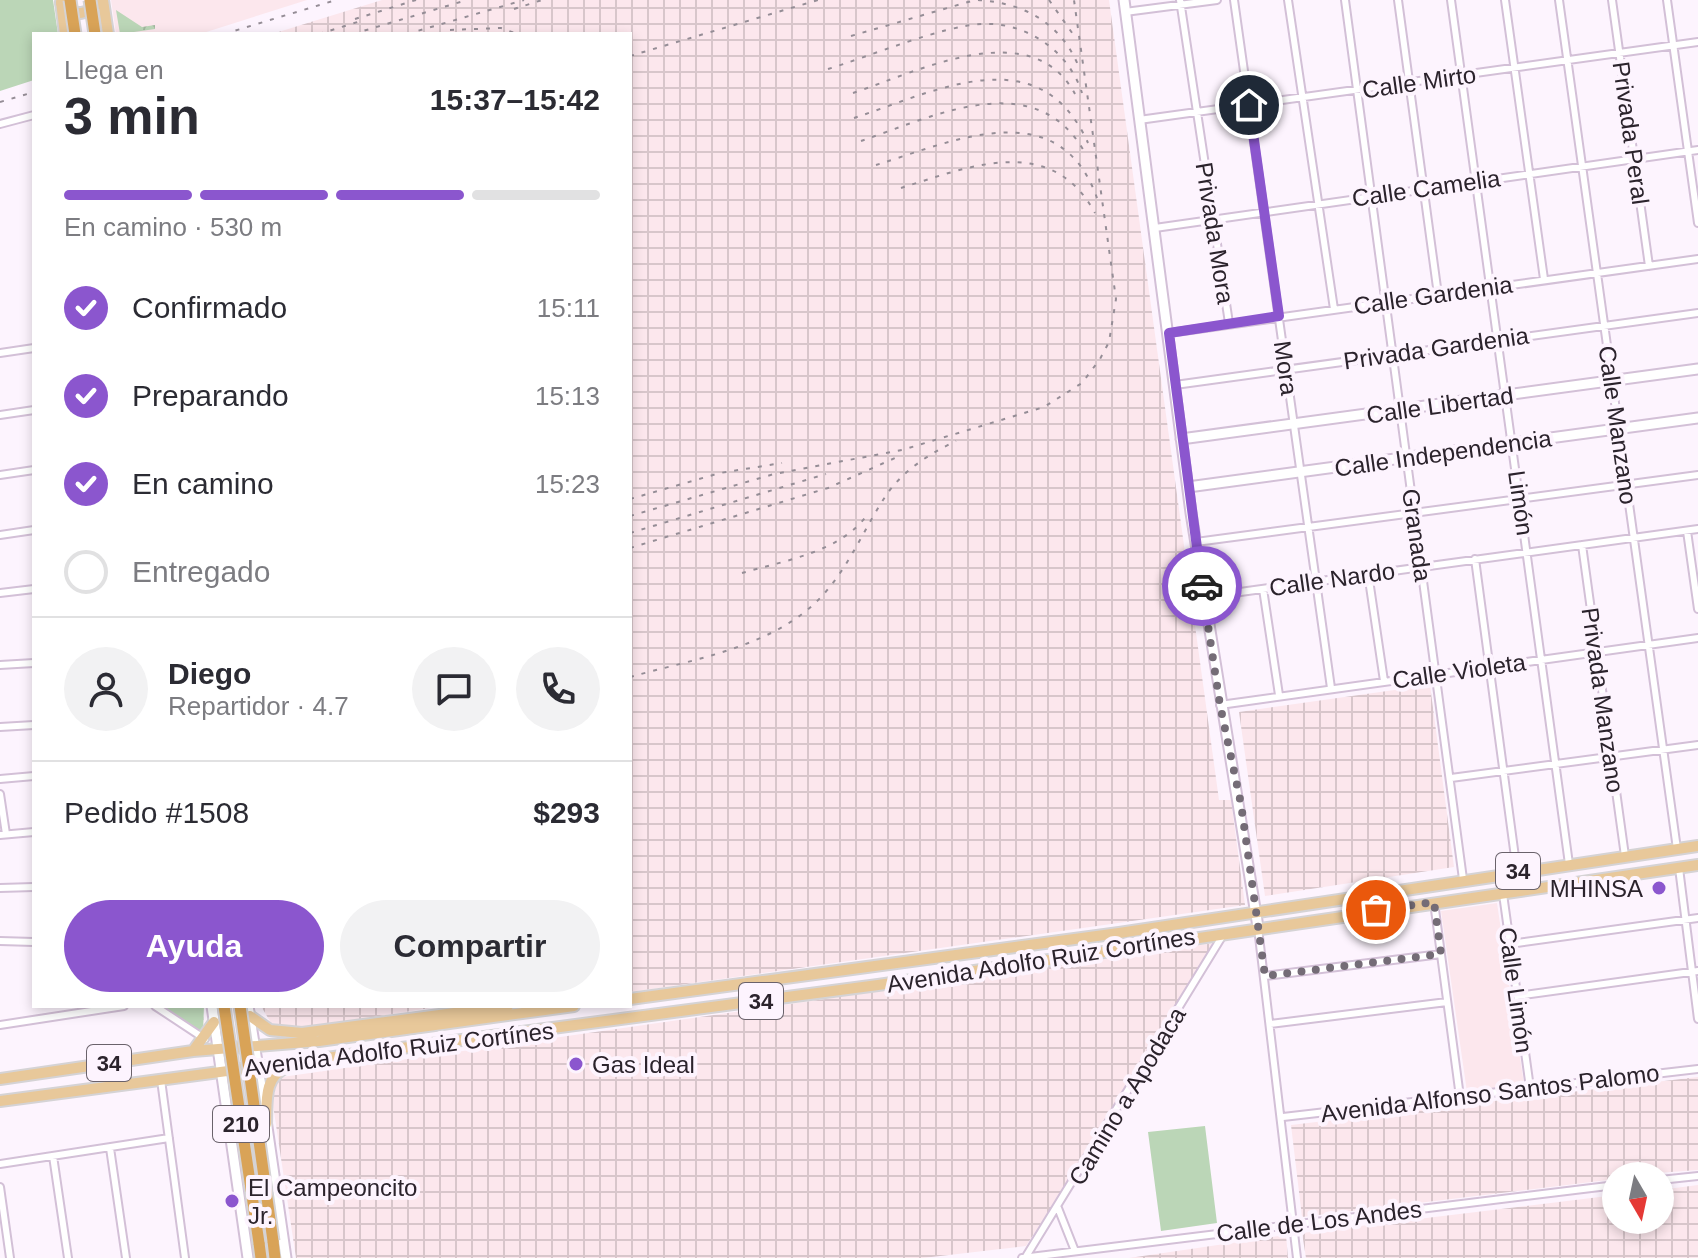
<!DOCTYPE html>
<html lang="es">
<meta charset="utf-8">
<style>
:root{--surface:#fff;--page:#f2f2f3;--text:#2b2b33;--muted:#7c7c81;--line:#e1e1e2;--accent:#8b56ce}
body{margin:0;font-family:Helvetica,sans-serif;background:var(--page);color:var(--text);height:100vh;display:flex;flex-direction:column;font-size:30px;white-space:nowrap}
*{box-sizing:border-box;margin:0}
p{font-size:26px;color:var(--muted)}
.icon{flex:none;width:44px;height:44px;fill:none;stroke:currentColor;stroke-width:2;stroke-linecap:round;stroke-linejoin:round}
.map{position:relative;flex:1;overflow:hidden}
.side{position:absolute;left:32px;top:32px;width:600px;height:976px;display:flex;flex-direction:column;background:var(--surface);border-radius:0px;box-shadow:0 4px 12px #0003}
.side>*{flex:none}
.needle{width:52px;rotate:171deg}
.fabs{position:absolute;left:1602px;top:1162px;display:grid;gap:16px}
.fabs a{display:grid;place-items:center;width:72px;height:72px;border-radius:50%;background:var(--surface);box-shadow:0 4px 12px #0003;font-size:40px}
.pin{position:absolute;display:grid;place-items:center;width:68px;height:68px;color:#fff;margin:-34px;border:4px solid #fff;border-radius:50%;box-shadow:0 2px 8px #0007}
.courier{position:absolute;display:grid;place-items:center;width:80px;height:80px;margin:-40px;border:6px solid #8b56ce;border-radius:50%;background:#fff;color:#222;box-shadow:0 2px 10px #0007}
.headline em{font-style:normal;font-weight:700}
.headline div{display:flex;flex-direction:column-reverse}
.headline{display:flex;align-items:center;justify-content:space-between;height:136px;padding:0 32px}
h1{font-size:52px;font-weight:700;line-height:60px}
.bar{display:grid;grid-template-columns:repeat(4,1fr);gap:12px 8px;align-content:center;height:96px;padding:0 32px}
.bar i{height:10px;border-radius:6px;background:var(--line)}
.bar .selected{background:var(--accent)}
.bar p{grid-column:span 4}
.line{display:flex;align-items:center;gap:20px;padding:0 32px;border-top:2px solid var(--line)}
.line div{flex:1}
.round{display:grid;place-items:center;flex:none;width:84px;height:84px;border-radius:42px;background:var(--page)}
ol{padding:0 32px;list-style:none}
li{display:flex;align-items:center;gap:24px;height:88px}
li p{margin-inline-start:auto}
li .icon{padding:8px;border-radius:50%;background:var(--accent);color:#fff;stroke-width:4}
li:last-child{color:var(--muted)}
li i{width:44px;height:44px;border:4px solid var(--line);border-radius:50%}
.primary-button{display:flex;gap:16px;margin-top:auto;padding:16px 32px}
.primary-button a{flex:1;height:92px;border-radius:48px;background:var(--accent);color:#fff;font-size:32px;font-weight:700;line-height:92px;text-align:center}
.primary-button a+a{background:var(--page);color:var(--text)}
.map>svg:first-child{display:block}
.industrial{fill:url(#industrial-grid)}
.education{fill:#fce7ed}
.green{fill:#bbd6b7}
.park{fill:url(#park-crowns)}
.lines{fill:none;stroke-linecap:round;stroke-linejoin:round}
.street-casing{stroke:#d3c0d7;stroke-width:10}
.secondary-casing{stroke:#d3c0d7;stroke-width:13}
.primary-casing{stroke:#d5d3d5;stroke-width:14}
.highway-casing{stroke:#d5d3d5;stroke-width:15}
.street{stroke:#fff;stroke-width:6}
.secondary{stroke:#fff;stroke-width:9}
.primary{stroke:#e8c89a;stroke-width:10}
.highway{stroke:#d9a357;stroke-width:11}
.rail{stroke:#958d96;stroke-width:2;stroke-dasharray:4 8;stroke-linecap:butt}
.highway-bridge-casing{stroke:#d5d3d5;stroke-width:15;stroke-linecap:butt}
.highway-bridge{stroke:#d9a357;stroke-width:11}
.done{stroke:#746c76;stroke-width:8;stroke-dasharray:0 14.4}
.route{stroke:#8b56ce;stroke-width:10}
.poi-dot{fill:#8b56ce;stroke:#fdf4fe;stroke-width:3}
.labels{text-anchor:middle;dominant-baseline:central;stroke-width:8;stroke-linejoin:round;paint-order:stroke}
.shield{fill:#fdf4fe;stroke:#6a626b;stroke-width:2}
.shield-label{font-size:22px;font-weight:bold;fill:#2b232c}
.street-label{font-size:24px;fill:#2b232c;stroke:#fdf4fe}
.poi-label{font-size:24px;fill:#2b232c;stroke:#fdf4fe;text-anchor:start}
</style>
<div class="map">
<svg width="1698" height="1258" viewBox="0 0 1698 1258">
<defs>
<pattern id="industrial-grid" width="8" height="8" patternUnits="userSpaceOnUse" patternTransform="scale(2)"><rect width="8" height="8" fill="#fce7ed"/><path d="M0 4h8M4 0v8" fill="none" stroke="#d8c6cb"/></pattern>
<pattern id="park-crowns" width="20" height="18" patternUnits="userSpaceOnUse" patternTransform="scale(2)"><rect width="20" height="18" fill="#bbd6b7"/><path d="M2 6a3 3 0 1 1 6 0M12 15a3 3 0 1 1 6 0" fill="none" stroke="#a1b79e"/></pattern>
</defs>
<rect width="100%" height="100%" fill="#fdf4fe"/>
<!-- industrial -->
<path class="industrial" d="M382 0H1109L1219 800H1231L1245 905 630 992V34H272Z
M1430 685 1454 867 1265 896 1239 712Z
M1215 943 1100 1133 1026 1246 923 1258H296L273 1105 275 1087 282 1077Z
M261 1006H443L304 1028 271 1023Z
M1698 1077V1170L1616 1176V1179L1302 1217 1291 1125Z
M1698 1185V1258H1306L1302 1233 1616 1195V1220H1660V1190Z
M1286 1235 1288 1258H1129L1177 1251Z"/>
<!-- education -->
<path class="education" d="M111 0H307L200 34H116Z
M1497 903 1524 1084 1467 1092 1441 911Z"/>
<!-- green -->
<path class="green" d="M0 0H53L58 34H34V80L0 91Z
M1205 1126 1217 1223 1161 1231 1148 1132Z"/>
<!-- park -->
<path class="park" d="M116 10 142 27 155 25V29L120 34Z
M162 1006H204L203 1033Z"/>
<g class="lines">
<defs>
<path id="street" d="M1180 0 1229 323
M1234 0 1331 688
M1288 0 1334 309
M1345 0 1463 879
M1398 0 1438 295
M1451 0 1569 864
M1505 0 1544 279
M1559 0 1677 849
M1612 0 1649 266
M1667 0 1698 223
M1125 12 1217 0
M1139 120 1698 42
M0 124 34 115
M1155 228 1698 150
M1169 333 1698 259
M0 353 34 348
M1175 385 1698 313
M0 415 34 410
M0 475 34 470
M1687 531 1698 609
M0 535 34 530
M1196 542 1698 475
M1582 545 1625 856
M1475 559 1517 872
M1368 573 1384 681
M1263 589 1279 695
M0 593 34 589
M1204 597 1698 529
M0 665 34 663
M1220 705 1698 638
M0 727 34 725
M1451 778 1698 745
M0 779 34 776
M0 794 6 834
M0 835 34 832
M1679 868 1698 1019
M0 888 34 887
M1503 894 1530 1088
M1434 902 1460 1097
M1258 928 1297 1258
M0 941 34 942
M1510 944 1698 918
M1265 976 1441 954
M1517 996 1698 971
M155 1006 205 1039
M1270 1024 1447 1002
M0 1025 124 1006
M161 1080 185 1258
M1283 1117 1698 1069
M110 1148 126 1258
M53 1156 68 1258
M0 1164 169 1138
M1660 1180 1698 1176
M0 1187 10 1258
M1058 1208 1075 1251
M1022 1258 1616 1185
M1025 1258 1223 935"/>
<path id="secondary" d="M1124 0 1191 513 1258 927
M1181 439 1698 369
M1188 487 1698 418
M212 1006 248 1258
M248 1006 264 1105
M266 1120 286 1258"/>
<path id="primary" d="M103 0 108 34
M61 2 65 34
M61 4C74 18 90 15 100 0
M630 999 1119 933 1698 846
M250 1016 270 1030 302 1033 508 1006
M193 1051 214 1022
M0 1079 193 1051 319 1041 574 1006
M0 1101 878 985 1698 865
M266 1124C267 1102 263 1077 287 1067"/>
<path id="highway" d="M273 1241 275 1258
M259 1243 261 1258"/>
</defs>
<!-- street casing -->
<use href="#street" class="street-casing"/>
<!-- secondary casing -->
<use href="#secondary" class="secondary-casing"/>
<!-- primary casing -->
<use href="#primary" class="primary-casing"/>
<!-- highway casing -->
<use href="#highway" class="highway-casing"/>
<!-- street -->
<use href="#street" class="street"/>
<!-- secondary -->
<use href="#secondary" class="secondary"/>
<!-- primary -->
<use href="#primary" class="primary"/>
<!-- highway -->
<use href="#highway" class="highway"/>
<!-- rail -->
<path class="rail" d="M978 0C1023 3 1060 22 1078 65
M1049 0 1075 37
M514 9 542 0
M355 19 416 0
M450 30 501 28 517 34
M224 34 336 0
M319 34 364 20
M353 34 467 0
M407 34 524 0
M851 36 975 0
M630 56 818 0
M828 69C868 57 944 25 983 24 1026 22 1069 51 1082 93
M853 93C917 72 1031 13 1075 94
M0 102 34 92
M854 118C936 91 1040 36 1088 143
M861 141C932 117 1034 65 1084 151
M876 165C951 142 1059 91 1097 198
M901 188C968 167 1051 132 1095 213
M630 499 720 473 782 463
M630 516 774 474 902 450 1044 407 1082 383 1100 359 1109 342 1116 299 1074 0
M630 533 826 474
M630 548 828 488 895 458
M742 573C783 561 841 552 867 515
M630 677C690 660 768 648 815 603 846 574 862 532 885 497 902 471 929 454 956 441"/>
<defs>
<path id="highway-bridge" d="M70 0 75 34
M90 0 95 34
M224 1006 259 1243
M240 1006 273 1241"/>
</defs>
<!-- highway-bridge casing -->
<use href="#highway-bridge" class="highway-bridge-casing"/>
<!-- highway-bridge -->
<use href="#highway-bridge" class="highway-bridge"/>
</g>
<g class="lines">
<!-- done -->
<path class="done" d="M1202 586 1220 705 1241 804 1265 976 1441 954 1434 902 1376 910"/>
<!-- route -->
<path class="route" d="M1202 586 1169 333 1279 316 1249 105"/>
</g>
<!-- markers -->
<g class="poi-dot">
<circle cx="1659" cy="888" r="8"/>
<circle cx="576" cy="1064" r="8"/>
<circle cx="232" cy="1201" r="8"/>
</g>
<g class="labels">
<!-- shield labels -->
<g class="shield">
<rect x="1496" y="853" width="44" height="36" rx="6"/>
<rect x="739" y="983" width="44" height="36" rx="6"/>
<rect x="87" y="1045" width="44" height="36" rx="6"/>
<rect x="213" y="1106" width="56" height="36" rx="6"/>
</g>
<g class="shield-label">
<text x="1518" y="871">34</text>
<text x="761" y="1001">34</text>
<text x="109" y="1063">34</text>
<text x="241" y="1124">210</text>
</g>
<!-- street labels -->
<g class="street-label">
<text transform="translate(1419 82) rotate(-8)">Calle Mirto</text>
<text transform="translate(1631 133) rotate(82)">Privada Peral</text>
<text transform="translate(1426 188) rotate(-8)">Calle Camelia</text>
<text transform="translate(1215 233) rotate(81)">Privada Mora</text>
<text transform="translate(1433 295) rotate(-8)">Calle Gardenia</text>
<text transform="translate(1436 348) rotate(-8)">Privada Gardenia</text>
<text transform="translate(1286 368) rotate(82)">Mora</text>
<text transform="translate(1440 405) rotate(-8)">Calle Libertad</text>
<text transform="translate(1618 425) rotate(82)">Calle Manzano</text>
<text transform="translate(1443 453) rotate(-8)">Calle Independencia</text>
<text transform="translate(1521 503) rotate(82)">Limón</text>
<text transform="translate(1417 535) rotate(82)">Granada</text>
<text transform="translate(1332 579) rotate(-8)">Calle Nardo</text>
<text transform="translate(1459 671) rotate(-8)">Calle Violeta</text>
<text transform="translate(1603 700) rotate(82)">Privada Manzano</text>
<text transform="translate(1041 960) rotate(-9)">Avenida Adolfo Ruiz Cortínes</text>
<text transform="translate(1516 990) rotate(82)">Calle Limón</text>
<text transform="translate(399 1049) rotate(-7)">Avenida Adolfo Ruiz Cortínes</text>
<text transform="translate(1490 1093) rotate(-7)">Avenida Alfonso Santos Palomo</text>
<text transform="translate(1127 1096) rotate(-59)">Camino a Apodaca</text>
<text transform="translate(1319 1221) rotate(-7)">Calle de Los Andes</text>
</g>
<!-- poi labels -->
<g class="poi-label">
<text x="1643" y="888" text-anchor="end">MHINSA</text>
<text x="592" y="1064">Gas Ideal</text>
<text x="248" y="1187">El Campeoncito<tspan x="248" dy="28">Jr.</tspan></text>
</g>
</g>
</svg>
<div class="fabs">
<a><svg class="needle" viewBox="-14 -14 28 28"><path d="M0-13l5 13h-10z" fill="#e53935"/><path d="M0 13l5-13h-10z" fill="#7c7c81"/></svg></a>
</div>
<div class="pin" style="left:1376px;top:910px;background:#ea580c"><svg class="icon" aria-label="bag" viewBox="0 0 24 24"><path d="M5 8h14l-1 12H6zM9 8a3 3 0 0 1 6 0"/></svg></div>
<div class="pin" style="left:1249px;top:105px;background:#1f2937"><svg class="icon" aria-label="home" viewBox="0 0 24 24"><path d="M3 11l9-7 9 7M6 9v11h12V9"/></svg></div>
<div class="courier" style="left:1202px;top:586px"><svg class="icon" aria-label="car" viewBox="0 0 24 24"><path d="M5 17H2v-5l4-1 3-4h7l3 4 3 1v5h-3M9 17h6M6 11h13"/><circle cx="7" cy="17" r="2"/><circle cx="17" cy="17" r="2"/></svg></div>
<section class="side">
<div class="headline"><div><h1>3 min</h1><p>Llega en</p></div><em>15:37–15:42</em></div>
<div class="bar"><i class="selected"></i><i class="selected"></i><i class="selected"></i><i></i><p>En camino · 530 m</p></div>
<ol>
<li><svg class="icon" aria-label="check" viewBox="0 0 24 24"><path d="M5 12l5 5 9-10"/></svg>Confirmado<p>15:11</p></li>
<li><svg class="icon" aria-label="check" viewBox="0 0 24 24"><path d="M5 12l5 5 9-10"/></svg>Preparando<p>15:13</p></li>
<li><svg class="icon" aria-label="check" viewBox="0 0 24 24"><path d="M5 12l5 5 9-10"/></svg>En camino<p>15:23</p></li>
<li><i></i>Entregado</li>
</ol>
<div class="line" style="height:144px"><a class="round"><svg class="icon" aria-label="person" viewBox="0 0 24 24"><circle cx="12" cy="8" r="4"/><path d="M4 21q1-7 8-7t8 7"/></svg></a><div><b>Diego</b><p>Repartidor · 4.7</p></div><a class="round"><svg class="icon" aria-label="chat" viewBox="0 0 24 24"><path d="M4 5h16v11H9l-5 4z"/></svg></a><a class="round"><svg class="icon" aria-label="phone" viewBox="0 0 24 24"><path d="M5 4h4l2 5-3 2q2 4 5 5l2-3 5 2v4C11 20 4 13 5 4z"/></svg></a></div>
<div class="line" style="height:104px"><div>Pedido #1508</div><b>$293</b></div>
<div class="primary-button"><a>Ayuda</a><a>Compartir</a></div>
</section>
</div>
